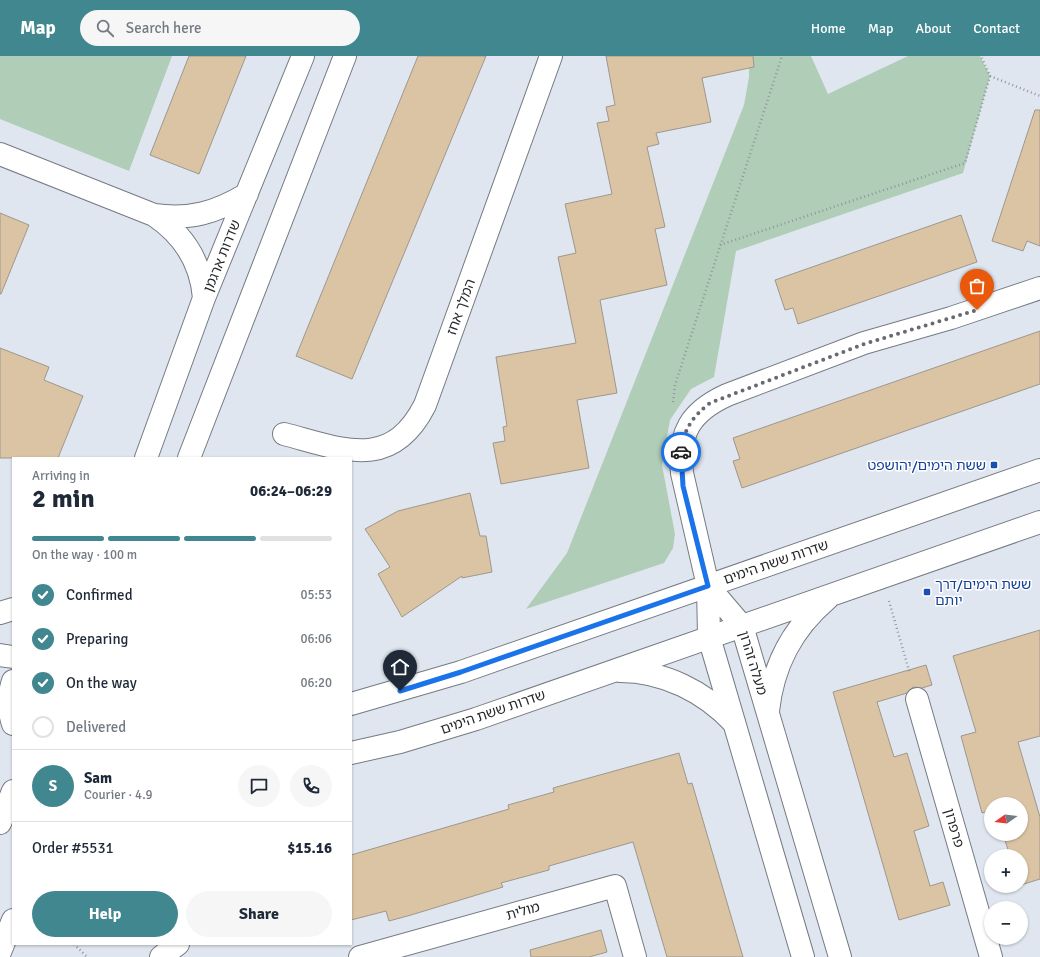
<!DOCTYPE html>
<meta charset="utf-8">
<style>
:root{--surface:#fff;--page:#f6f6f7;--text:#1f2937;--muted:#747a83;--line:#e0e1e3;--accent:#40878f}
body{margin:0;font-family:Signika,"Noto Sans Hebrew",sans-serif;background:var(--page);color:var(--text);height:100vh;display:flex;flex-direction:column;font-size:15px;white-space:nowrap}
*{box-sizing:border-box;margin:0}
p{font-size:13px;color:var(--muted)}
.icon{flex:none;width:22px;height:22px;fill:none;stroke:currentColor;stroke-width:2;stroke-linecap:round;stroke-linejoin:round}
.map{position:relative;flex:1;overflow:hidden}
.details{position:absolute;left:12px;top:401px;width:340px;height:488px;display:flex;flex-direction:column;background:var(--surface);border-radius:0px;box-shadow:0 1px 3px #0004}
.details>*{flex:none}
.needle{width:26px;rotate:256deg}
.fabs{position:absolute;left:984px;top:741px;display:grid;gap:8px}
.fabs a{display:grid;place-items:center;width:44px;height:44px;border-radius:50%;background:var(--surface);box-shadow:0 1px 3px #0004;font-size:20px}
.pin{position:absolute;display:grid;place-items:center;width:34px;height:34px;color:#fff;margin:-41px -17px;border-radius:50% 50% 50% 0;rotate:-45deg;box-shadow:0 0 4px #0007}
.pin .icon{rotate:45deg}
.courier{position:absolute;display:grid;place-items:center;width:40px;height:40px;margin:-20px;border:3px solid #1a73e8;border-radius:50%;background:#fff;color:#222;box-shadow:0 1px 5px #0007}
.overview em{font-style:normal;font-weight:700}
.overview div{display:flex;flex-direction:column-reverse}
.overview{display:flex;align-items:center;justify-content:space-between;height:68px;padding:0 20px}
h1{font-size:26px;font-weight:700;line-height:30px}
.bar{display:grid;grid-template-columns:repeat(4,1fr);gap:6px 4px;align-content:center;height:48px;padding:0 20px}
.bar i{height:5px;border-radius:3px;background:var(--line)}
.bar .current{background:var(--accent)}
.bar p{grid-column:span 4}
.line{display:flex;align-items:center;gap:10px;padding:0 20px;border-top:1px solid var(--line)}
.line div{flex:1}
.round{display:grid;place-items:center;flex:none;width:42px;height:42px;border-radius:21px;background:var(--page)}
ol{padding:0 20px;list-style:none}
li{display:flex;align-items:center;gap:12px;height:44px}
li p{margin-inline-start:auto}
li .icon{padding:4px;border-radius:50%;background:var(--accent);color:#fff;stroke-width:4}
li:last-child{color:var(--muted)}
li i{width:22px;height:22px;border:2px solid var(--line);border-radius:50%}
.button{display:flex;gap:8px;margin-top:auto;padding:8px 20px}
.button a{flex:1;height:46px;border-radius:24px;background:var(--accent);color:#fff;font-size:16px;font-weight:700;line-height:46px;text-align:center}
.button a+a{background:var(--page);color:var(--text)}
header{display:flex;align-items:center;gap:24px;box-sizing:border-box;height:56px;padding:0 20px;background:var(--accent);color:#fff}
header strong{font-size:19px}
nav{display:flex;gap:22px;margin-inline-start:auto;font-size:14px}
.search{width:280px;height:36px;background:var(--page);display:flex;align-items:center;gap:10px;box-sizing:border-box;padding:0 14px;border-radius:22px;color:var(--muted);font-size:15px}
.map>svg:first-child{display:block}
.green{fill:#afcdb7}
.building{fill:#dbc4a3;stroke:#9d978e}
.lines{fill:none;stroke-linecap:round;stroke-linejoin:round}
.minor-casing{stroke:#757b83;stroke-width:24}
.major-casing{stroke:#757b83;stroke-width:24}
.path{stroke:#92969d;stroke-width:2.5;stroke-dasharray:1 3;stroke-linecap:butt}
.minor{stroke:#fff;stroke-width:22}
.major{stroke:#fff;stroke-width:22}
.done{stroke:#676a70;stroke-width:4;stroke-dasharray:0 7.2}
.route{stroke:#1a73e8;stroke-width:5}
.transit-dot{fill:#1a4fb4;stroke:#fff;stroke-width:1.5}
.labels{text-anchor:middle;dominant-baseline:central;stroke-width:3;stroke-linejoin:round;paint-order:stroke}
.street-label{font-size:14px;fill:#26282b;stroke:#fff}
.transit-label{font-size:14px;fill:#164399;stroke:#fff;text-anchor:end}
</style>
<header>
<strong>Map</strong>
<div class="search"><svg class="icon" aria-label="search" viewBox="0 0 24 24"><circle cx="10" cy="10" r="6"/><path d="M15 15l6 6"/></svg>Search here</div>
<nav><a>Home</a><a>Map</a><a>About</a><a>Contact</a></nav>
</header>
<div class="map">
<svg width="1040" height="901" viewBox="0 0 1040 901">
<rect width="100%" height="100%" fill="#e0e6ef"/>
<!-- green -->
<path class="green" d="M0 0H172L129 115 0 63Z
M749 0H811L828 38 908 0H980L990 20 963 117 736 195 714 321 691 333 670 364 662 409 675 478 673 492 664 507 526 553 567 497 744 49 749 21Z"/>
<!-- building -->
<path class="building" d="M189 0H246L199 118 150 99Z
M418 0H486L352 323 296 300Z
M606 0H753L754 11 702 22 711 66 656 77 659 88 647 91 665 171 655 173 667 229 600 244 617 337 577 344 589 412 501 428 493 387 505 385 503 371 507 370 496 301 576 287 558 201 576 197 565 148 612 138 597 67 609 65 606 51 615 49Z
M1035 54H1040V190L1027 185 1023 195 992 185Z
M0 157 29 169 1 238H0Z
M961 159 977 206 798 268 793 252 785 254 775 224Z
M1040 275V328L742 432 733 405 740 403 733 382Z
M0 292 49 311 44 324 83 340 58 402H0Z
M470 437 480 480H486L492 516 462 522V520L402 561 378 518 390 511 365 473 398 455Z
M1040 574V680L1018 686 1040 761V823L1021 829V800H1010L1003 778H1021V748H991V754L982 757 961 680 976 676 953 600Z
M926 609 932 629 922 632 913 631 907 637 877 646 894 701 907 697 929 770 914 775 930 830 943 826 950 849 899 864 833 636Z
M679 697 688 728 692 727 743 901H667L633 786 549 810V814L501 827 503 831 411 859 389 865 386 855 351 864V799L509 753 508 749 554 736 553 732Z
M601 874 607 896 589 901H531L530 894Z"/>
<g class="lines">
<defs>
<path id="minor" d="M0 98 154 159C184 179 201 206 204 242
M154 159C190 164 215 157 247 138
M284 378C342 393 391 416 425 349L551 0
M146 402 204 242 303 0
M189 402 345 0
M708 530 742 570 840 901
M917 643 991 901
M0 767 13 735
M0 896 13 864
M161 901 178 888
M360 901 615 830 635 901
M803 901 709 581 708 530 682 417C678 377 690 356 727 339L864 287 951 262 1040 232"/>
<path id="major" d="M0 557 13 553
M0 599 13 601
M620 615C664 615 705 636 734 667
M13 625C8 640 8 653 13 668
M351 648 461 616 1040 414
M768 655C773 609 792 573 827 543
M351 697 400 686 476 663 1040 466"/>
</defs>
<!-- minor casing -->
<use href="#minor" class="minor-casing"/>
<!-- major casing -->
<use href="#major" class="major-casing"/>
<!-- path -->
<path class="path" d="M990 20 1040 40
M720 189 965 107 990 20 981 0
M673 346 675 329 782 0
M889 545 910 618
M74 888 87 901"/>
<!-- minor -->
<use href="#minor" class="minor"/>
<!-- major -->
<use href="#major" class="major"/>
</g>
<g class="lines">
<!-- done -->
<path class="done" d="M681 396C683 374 693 360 710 347L864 288 977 254"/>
<!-- route -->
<path class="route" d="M400 635 461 616 708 530 683 430 681 396"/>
</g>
<!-- markers -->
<g class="transit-dot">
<rect x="990" y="405" width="8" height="8" rx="2"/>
<rect x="923" y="532" width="8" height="8" rx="2"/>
</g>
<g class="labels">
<!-- street labels -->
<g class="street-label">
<text transform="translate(222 200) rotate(-68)">שדרות ארגמן</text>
<text transform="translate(461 251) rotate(-70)">המלך אחז</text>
<text transform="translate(776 506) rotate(-19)">שדרות ששת הימים</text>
<text transform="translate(753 607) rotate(73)">מעלה זהרון</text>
<text transform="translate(493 656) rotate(-19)">שדרות ששת הימים</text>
<text transform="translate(954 772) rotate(74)">פרפרון</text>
<text transform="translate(523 855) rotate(-16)">מולית</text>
</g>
<!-- transit labels -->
<g class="transit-label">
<text x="986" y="409">ששת הימים/יהושפט</text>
<text x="935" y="528" text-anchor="start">ששת הימים/דרך<tspan x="935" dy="16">יותם</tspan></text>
</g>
</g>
</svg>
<div class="fabs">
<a><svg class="needle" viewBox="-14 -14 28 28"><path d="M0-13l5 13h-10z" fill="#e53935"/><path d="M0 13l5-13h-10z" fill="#747a83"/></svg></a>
<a>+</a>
<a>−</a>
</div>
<div class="pin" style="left:977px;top:254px;background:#ea580c"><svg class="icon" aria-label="bag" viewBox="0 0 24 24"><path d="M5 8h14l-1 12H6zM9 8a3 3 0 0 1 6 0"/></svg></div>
<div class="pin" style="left:400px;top:635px;background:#1f2937"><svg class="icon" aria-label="home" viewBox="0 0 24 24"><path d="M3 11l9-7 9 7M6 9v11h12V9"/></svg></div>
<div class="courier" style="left:681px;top:396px"><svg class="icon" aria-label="car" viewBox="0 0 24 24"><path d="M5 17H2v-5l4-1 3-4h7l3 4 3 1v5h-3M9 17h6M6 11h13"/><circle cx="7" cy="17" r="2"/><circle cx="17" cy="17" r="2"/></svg></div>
<section class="details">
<div class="overview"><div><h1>2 min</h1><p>Arriving in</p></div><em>06:24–06:29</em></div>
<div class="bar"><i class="current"></i><i class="current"></i><i class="current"></i><i></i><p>On the way · 100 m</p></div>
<ol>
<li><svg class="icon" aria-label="check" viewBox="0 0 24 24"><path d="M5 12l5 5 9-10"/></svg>Confirmed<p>05:53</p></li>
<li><svg class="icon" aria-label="check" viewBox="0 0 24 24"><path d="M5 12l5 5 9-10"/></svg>Preparing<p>06:06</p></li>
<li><svg class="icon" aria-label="check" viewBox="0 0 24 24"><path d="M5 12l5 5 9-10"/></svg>On the way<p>06:20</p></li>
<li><i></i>Delivered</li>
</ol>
<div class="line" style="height:72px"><b class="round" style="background:var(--accent);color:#fff">S</b><div><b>Sam</b><p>Courier · 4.9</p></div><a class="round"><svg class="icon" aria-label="chat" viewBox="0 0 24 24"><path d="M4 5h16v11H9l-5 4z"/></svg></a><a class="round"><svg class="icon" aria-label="phone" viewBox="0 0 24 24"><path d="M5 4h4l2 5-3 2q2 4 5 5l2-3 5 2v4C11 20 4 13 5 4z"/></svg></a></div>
<div class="line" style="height:52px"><div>Order #5531</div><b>$15.16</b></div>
<div class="button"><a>Help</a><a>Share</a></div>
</section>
</div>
